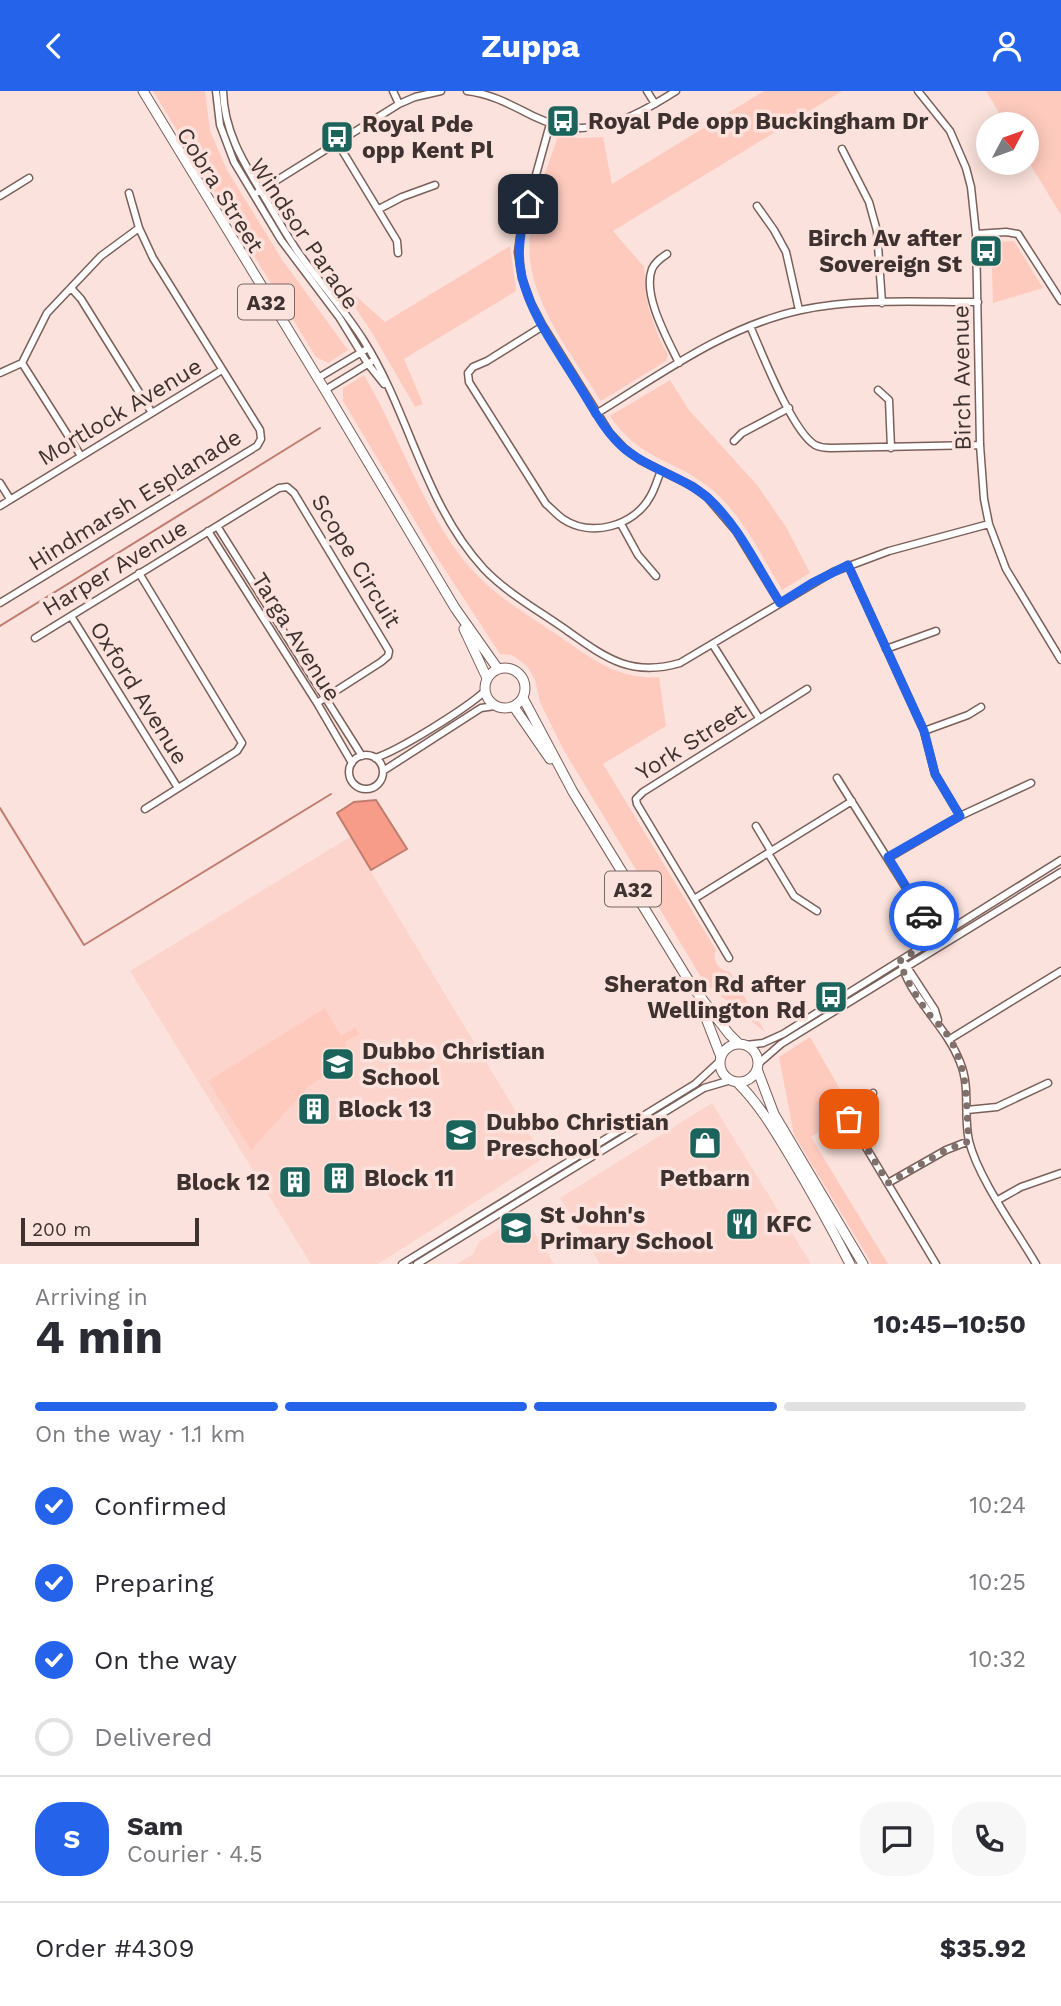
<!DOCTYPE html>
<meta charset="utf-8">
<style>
:root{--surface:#fff;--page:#f7f7f7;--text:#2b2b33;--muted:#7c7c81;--line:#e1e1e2;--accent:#2563eb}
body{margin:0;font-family:"Work Sans",sans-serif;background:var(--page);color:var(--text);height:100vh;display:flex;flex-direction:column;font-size:26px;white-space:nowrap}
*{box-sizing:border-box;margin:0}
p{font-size:23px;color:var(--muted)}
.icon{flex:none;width:38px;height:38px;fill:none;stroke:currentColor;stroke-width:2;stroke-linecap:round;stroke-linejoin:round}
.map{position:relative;height:1173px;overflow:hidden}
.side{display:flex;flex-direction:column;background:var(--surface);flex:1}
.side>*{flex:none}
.needle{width:46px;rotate:49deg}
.controls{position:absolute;left:976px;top:21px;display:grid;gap:14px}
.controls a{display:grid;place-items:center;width:63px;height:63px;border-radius:50%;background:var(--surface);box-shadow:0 4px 18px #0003;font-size:35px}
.scale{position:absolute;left:21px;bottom:18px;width:178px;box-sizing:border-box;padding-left:7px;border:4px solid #3e3230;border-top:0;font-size:19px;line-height:24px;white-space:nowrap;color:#3e3230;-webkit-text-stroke:5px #fbe2dc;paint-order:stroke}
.pin{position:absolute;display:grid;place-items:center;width:60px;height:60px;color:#fff;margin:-30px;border-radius:14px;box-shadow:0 4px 10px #0006}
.courier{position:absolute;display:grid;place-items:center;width:70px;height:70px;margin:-35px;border:5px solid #2563eb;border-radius:50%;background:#fff;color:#222;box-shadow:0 2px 9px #0007}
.head em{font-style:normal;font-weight:700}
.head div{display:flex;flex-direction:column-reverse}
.head{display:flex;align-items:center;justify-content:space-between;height:119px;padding:0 35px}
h1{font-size:46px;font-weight:700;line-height:52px}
.bar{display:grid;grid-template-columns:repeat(4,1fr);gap:10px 7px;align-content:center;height:84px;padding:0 35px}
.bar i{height:9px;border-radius:5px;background:var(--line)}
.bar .on{background:var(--accent)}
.bar p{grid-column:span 4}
.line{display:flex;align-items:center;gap:18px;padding:0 35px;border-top:2px solid var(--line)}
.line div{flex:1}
.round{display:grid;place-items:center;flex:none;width:74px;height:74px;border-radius:28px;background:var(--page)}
ol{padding:0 35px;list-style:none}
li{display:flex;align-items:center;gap:21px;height:77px}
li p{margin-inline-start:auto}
li .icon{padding:7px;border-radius:50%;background:var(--accent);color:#fff;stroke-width:4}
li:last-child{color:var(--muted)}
li i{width:38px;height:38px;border:4px solid var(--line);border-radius:50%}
header{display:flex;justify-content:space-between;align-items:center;height:91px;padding:0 35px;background:var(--accent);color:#fff;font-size:32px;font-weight:700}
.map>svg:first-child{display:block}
.built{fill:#fcd4cb}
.green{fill:#fecabe}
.water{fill:#f79c88;stroke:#c07c6e;stroke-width:2}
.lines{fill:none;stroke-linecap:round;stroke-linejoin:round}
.stream{stroke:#c07c6e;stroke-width:2}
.minor-casing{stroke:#7b605a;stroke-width:9}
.highway-casing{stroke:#7b605a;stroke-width:11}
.minor{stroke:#fff;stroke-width:6}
.highway{stroke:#fff;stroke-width:9}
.done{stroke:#80706c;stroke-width:7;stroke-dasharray:0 12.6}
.route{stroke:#2563eb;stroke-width:9}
.labels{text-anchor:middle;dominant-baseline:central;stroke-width:7;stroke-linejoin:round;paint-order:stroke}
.shield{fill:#fbe2dc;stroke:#776764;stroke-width:2}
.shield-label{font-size:21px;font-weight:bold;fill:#3e3230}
.poi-label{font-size:23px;font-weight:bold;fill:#3e3230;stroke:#fbe2dc;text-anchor:start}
.street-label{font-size:23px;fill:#3e3230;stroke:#fbe2dc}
</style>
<header><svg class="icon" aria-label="back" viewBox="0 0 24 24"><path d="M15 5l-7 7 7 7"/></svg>Zuppa<svg class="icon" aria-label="person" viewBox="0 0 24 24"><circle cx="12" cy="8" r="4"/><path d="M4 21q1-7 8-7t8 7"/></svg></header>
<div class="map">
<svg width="1061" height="1173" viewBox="0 0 1061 1173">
<rect width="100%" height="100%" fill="#fbe2dc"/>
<!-- built -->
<path class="built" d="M350 746 544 1067 378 1173H311L130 880Z
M712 1012 811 1173H600L560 1107Z
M523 1123 554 1173H457L473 1163 479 1151Z"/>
<!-- green -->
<path class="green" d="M153 0H205L210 40 227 79 283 170 348 259 328 272 316 266Z
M764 0H842L613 140 644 176 648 216 659 247 668 264 666 270 601 310C571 262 523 204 530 144 534 110 547 77 558 45L580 47 603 46 612 93Z
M986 0H1061V124L1027 68V33H1006Z
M1014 150 1043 197 993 212 991 151Z
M510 155 516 200 404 268 423 313 415 316 371 240 346 203 350 200 385 231Z
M364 284C401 346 427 433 477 484 501 509 533 527 562 547 593 569 620 589 659 586L666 635 603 673 716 859C712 870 718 879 730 881L765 941 704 891 563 658 540 611 535 589 527 575 512 564 500 563 436 465 343 310V297Z
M670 289 689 319 757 394 786 436 810 482 782 499C761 464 742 423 710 397 673 367 640 370 610 325Z
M325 917 341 945 355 936 359 943 345 951 350 968 308 996 251 1059 208 990Z
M810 946 848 1012 844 1025 811 1046 888 1173H872L794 1044 779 966Z"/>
<!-- water -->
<path class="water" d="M376 709 407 758 371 779 337 722 354 711Z"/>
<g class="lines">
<!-- stream -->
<path class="stream" d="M0 535 320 337
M0 717 84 854 331 703"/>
<defs>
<path id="minor" d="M216 0 220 34 234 71 281 149 339 226 368 273 384 293
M223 0C224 39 242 69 262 102 274 122 285 142 298 161 319 191 344 218 364 250 410 323 424 413 484 478 508 503 541 521 569 541 607 568 632 586 680 572L833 481 889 460 989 433
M393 0 399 13
M467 0C492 3 511 14 533 25 587 52 630 29 676 0
M647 0 655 13
M918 0 950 40 966 77 971 96 976 143 980 354 984 408 989 433 1006 478 1061 569
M550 33 521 138 518 161 522 187 531 212 543 235 609 341 624 357 640 369 692 395 707 406 736 440 780 512
M337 51 397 150 398 162
M842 58 869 111 877 140 882 212
M258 101 399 13 415 6 441 0
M0 105 29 87
M757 115 774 139 786 161 799 219
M379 118 402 106 435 94
M976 143 1006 141 1018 143 1061 210
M667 163C661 167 655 171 652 178 642 204 668 249 679 272
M71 197 81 208 152 322
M543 235 487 270 473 276 468 282 469 291 546 413C552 418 557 424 563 428 591 447 634 435 650 406 655 398 657 389 661 380
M750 235C762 262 792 340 815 354 819 356 826 357 831 357L980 354
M22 272 81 365
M0 282 22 272 47 222 101 165 139 137
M318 287 365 259
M325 299 371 271
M878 299 889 309 891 357
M596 323C661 283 726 235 801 219 858 207 919 211 978 211
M734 350 742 342 789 317
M0 392 10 408
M0 415 222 279
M621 433 638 464 656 485
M217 435 362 665
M208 440 317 612 352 672
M848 474 924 640 935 683 960 725
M139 482 242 652 237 660 145 718
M0 512 257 355 261 348 260 339 153 167 139 137 129 102
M71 525 178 697
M35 547 279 397 287 396 294 402 389 560 388 565 381 571 317 612
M713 554 759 627
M886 558 936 540
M807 598 643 701 636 708 637 713 694 808 852 710
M924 640 968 624 981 616
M349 681a17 17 0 1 1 34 0a17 17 0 1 1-34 0Z
M375 667C398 660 467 617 485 600
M383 680 481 617 495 615
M837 687 938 848
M756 735 771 760
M768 762 794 805 817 820
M888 767 960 725 1031 692
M694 808 729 867
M905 873 935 919 938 929
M902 875C914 911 946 935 960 971 971 997 963 1024 969 1050 978 1087 1016 1139 1036 1173
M950 948 1061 880
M746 954 763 952 783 943 1061 769
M758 973 781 953 1061 781
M873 1002 854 1016 849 1028 936 1173
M967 1019 997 1016 1048 992
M888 1092 946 1059 969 1050
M998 1109 1021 1096 1061 1082
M402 1173 695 993 720 970
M417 1173 704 997 731 989"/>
<path id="highway" d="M143 0 325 299 455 517 498 578
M464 538 487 587
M485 597a20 20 0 1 1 40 0a20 20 0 1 1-40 0Z
M523 607 573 701 692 895 729 943 739 953
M514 616 550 668
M699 909 721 966
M720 972a19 19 0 1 1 38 0a19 19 0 1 1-38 0Z
M757 978 774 1023 863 1173
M737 991C759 1013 774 1038 790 1065 811 1100 831 1136 850 1173"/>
</defs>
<!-- minor casing -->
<use href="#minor" class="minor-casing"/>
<!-- highway casing -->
<use href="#highway" class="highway-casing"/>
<!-- minor -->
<use href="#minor" class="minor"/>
<!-- highway -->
<use href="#highway" class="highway"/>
</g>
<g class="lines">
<!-- done -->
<path class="done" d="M849 1028 888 1092 946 1059 969 1050C965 1012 970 983 950 948 944 938 936 931 929 923 918 909 904 886 900 870L937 846 924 825"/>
<!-- route -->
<path class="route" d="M528 113C521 138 516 161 522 186 531 224 556 257 576 290 591 313 604 341 626 359 651 379 684 386 708 407 739 435 758 477 780 512L812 492 848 474 924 640 935 683 960 725 888 766 924 825"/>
</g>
<!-- icons -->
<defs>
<symbol id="bus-square" viewBox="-11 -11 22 22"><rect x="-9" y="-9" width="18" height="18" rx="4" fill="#1b645b" stroke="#fbe2dc"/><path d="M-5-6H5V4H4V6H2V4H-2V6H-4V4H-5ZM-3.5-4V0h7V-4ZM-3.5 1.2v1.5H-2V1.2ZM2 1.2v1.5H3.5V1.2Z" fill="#fff"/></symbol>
<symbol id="school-square" viewBox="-11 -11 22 22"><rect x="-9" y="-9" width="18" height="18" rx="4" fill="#1b645b" stroke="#fbe2dc"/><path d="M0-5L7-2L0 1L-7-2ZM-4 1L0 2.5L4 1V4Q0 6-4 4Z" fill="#fff"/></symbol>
<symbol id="building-square" viewBox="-11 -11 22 22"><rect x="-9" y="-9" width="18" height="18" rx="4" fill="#1b645b" stroke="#fbe2dc"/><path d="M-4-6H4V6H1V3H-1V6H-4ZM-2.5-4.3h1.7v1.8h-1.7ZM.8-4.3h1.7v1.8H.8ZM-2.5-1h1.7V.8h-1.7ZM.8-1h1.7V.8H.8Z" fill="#fff"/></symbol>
<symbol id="shop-square" viewBox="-11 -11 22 22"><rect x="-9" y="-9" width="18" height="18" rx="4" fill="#1b645b" stroke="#fbe2dc"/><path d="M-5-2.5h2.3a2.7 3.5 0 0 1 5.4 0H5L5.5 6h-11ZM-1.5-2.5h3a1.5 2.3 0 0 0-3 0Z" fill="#fff"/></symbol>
<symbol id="restaurant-square" viewBox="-11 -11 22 22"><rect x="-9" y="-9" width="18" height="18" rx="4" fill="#1b645b" stroke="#fbe2dc"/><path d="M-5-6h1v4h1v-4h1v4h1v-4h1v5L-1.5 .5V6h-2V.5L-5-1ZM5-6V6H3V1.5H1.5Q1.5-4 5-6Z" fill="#fff"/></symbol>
</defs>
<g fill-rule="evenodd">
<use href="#bus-square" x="544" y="11" width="38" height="38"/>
<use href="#bus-square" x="318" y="27" width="38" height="38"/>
<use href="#bus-square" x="967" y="141" width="38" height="38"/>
<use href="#bus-square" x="812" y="887" width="38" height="38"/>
<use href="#school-square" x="319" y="954" width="38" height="38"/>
<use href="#building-square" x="295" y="999" width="38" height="38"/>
<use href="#school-square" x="442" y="1025" width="38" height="38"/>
<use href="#shop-square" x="686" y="1033" width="38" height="38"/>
<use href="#building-square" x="320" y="1068" width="38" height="38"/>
<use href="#building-square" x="276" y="1072" width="38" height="38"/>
<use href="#restaurant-square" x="723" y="1114" width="38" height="38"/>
<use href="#school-square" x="497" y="1118" width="38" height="38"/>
</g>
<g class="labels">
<!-- shield labels -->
<g class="shield">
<rect x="238" y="193.5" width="56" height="35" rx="5"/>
<rect x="605" y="780.5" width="56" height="35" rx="5"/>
</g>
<g class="shield-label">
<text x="266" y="211">A32</text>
<text x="633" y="798">A32</text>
</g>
<!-- poi labels -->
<g class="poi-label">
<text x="588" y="30">Royal Pde opp Buckingham Dr</text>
<text x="362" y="33">Royal Pde<tspan x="362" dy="26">opp Kent Pl</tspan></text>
<text x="962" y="147" text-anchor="end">Birch Av after<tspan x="962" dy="26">Sovereign St</tspan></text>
<text x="806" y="893" text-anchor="end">Sheraton Rd after<tspan x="806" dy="26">Wellington Rd</tspan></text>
<text x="362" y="960">Dubbo Christian<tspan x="362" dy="26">School</tspan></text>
<text x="338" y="1018">Block 13</text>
<text x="486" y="1031">Dubbo Christian<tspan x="486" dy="26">Preschool</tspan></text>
<text x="364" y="1087">Block 11</text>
<text x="705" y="1087" text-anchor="middle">Petbarn</text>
<text x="270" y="1091" text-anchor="end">Block 12</text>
<text x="540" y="1124">St John's<tspan x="540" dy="26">Primary School</tspan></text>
<text x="766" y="1133">KFC</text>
</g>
<!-- street labels -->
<g class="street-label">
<text transform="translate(220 99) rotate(58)">Cobra Street</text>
<text transform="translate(304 143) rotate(56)">Windsor Parade</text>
<text transform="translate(962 287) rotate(-91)">Birch Avenue</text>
<text transform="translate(120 321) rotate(-31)">Mortlock Avenue</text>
<text transform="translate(135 409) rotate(-32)">Hindmarsh Esplanade</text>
<text transform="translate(356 470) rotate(59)">Scope Circuit</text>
<text transform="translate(115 477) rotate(-31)">Harper Avenue</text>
<text transform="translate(296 546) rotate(58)">Targa Avenue</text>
<text transform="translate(139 602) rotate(58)">Oxford Avenue</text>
<text transform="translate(691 651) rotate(-32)">York Street</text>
</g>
</g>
</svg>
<div class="controls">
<a><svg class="needle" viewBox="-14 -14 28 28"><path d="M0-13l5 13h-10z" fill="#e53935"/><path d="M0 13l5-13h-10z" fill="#7c7c81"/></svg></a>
</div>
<div class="scale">200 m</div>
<div class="pin" style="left:849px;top:1028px;background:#ea580c"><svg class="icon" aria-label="bag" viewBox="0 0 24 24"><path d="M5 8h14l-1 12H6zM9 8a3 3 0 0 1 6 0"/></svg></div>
<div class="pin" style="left:528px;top:113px;background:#1f2937"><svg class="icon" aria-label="home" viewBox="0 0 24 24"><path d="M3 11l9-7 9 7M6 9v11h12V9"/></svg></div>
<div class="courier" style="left:924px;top:825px"><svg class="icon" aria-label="car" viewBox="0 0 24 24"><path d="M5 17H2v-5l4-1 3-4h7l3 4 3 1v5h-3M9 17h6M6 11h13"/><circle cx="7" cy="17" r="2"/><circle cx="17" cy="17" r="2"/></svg></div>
</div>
<section class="side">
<div class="head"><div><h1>4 min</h1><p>Arriving in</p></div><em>10:45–10:50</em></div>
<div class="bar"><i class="on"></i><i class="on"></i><i class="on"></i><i></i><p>On the way · 1.1 km</p></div>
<ol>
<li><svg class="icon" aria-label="check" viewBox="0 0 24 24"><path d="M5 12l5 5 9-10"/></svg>Confirmed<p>10:24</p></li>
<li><svg class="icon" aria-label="check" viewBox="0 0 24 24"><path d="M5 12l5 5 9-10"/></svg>Preparing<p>10:25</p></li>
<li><svg class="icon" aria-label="check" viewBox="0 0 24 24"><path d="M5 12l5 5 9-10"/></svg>On the way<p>10:32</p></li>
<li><i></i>Delivered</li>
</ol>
<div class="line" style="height:126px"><b class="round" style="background:var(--accent);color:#fff">S</b><div><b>Sam</b><p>Courier · 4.5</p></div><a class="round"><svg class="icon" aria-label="chat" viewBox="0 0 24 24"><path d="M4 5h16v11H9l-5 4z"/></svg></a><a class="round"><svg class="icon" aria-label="phone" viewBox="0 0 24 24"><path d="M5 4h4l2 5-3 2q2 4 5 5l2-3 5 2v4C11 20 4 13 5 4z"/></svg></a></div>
<div class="line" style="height:91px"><div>Order #4309</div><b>$35.92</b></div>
</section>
